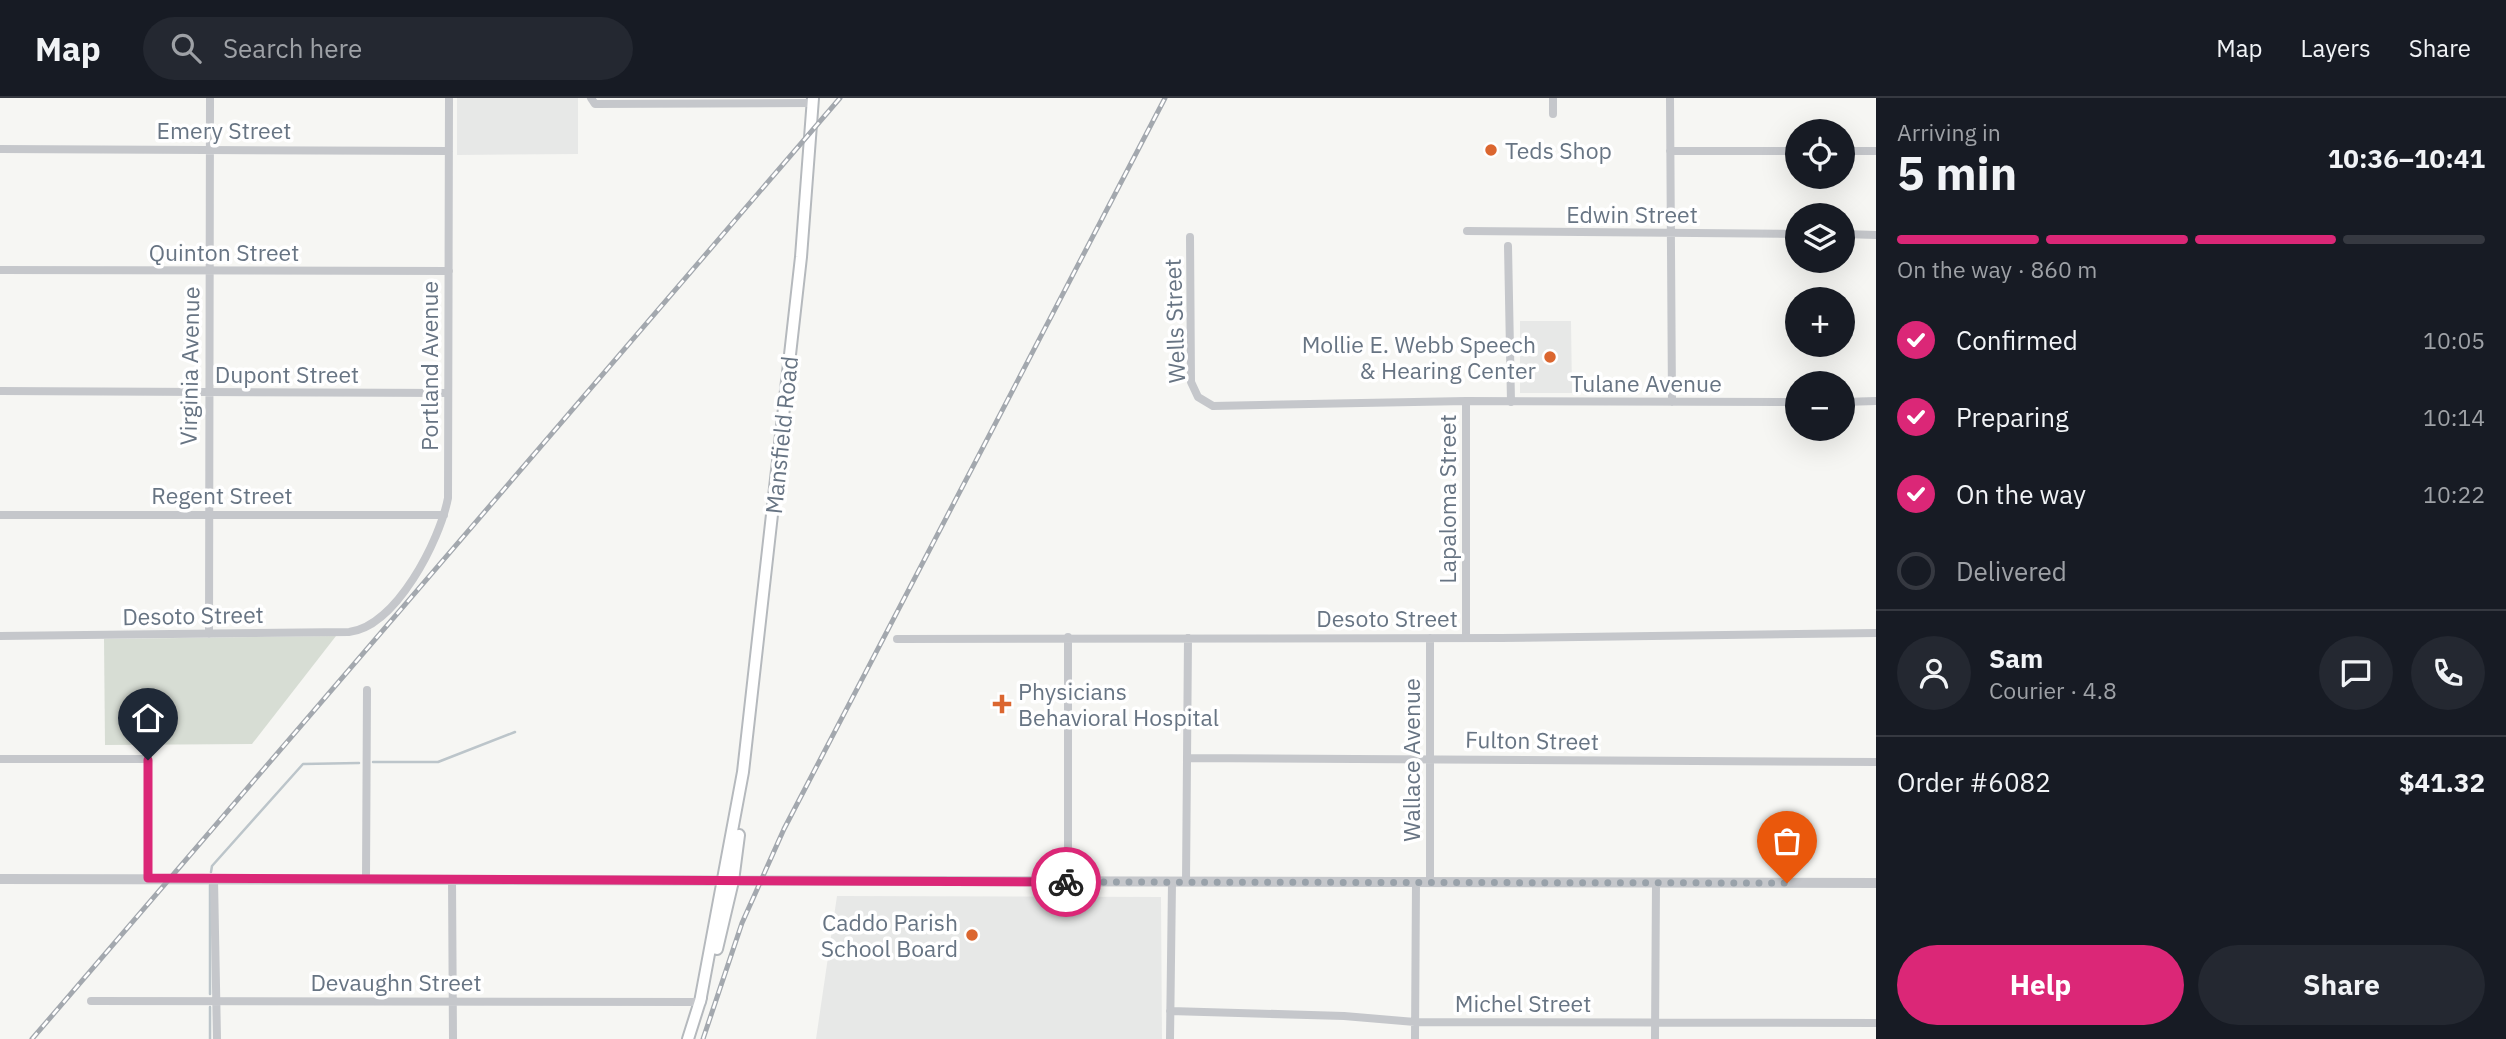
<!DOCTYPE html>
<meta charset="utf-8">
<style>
:root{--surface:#171b24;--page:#242831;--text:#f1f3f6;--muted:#9ea1a6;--line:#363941;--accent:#db2777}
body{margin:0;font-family:"IBM Plex Sans",sans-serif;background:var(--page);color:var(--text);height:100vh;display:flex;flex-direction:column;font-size:26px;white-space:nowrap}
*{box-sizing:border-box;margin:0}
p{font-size:23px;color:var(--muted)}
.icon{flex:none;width:38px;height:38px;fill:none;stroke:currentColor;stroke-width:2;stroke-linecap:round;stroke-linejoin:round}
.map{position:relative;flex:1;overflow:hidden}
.panel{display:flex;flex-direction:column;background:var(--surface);width:630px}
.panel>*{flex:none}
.controls{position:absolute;left:1785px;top:21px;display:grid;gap:14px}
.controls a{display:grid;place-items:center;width:70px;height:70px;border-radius:50%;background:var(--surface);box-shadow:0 7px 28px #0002;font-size:35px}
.pin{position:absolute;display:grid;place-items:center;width:60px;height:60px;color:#fff;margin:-72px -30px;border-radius:50% 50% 50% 0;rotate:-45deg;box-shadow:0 0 7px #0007}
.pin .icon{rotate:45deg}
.courier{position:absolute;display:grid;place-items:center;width:70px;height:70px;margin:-35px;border:5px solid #db2777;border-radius:50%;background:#fff;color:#222;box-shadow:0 2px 9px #0007}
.summary em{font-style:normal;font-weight:700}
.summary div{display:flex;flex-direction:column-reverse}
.summary{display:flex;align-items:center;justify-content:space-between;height:119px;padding:0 21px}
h1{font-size:46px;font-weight:700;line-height:52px}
.bar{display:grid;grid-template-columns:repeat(4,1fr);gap:10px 7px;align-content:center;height:84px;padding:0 21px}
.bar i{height:9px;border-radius:5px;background:var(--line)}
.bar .selected{background:var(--accent)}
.bar p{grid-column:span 4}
.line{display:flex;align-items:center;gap:18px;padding:0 21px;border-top:2px solid var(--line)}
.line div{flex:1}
.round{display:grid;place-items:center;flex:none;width:74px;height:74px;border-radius:37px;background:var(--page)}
ol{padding:0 21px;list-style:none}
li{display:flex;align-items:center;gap:21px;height:77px}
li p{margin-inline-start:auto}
li .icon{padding:7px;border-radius:50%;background:var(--accent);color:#fff;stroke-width:4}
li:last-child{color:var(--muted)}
li i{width:38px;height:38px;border:4px solid var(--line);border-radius:50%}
.button{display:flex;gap:14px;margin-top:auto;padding:14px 21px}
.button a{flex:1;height:80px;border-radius:42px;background:var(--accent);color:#fff;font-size:28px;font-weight:700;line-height:80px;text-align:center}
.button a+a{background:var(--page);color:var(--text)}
header{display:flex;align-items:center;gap:42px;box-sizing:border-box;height:98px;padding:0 35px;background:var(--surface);border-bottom:2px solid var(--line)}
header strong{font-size:33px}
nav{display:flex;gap:38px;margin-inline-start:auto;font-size:24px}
.search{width:490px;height:63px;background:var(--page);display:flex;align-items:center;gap:18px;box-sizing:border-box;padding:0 24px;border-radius:38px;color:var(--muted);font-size:26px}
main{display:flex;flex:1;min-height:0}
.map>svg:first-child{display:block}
.built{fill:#e7e8e7}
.green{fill:#d7ddd4}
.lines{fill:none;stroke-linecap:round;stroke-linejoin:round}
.stream{stroke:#bcc5ca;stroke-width:2.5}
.secondary-casing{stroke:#b5b9bd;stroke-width:14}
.minor{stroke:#c5c7cb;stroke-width:8}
.tertiary{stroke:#c5c7cb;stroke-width:10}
.secondary{stroke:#fff;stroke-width:10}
.rail-casing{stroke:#a3a8ae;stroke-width:5}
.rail{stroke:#fff;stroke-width:2.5;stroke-dasharray:8;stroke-linecap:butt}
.done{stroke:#99a2aa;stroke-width:7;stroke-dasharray:0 12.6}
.route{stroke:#db2777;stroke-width:9}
.poi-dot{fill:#db662f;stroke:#fff;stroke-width:2.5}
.labels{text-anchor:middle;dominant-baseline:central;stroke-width:7;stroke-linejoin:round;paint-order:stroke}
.street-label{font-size:23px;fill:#677483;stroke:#fff}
.poi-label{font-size:23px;fill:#677483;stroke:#fff;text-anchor:start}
</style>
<header>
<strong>Map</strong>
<div class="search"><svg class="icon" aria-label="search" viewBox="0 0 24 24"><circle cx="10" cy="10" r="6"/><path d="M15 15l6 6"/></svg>Search here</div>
<nav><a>Map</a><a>Layers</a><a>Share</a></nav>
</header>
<main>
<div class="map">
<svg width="1876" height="941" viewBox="0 0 1876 941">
<rect width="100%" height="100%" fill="#f6f6f3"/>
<!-- built -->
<path class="built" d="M457 0H578V56L457 57Z
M1520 223H1571L1572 295H1520Z
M837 798 1161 799 1162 941H816Z"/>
<!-- green -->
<path class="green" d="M336 538 252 646 105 647 104 541Z"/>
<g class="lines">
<!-- stream -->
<path class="stream" d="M373 664H438L515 634
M211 774 212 768 303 666 359 665
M210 787V896
M210 909V941"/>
<defs>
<path id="secondary" d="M717 851 733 783 739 737
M700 904 743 674 801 159 813 0
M688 941 701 900"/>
</defs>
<!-- secondary casing -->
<use href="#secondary" class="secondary-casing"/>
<!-- minor -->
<path class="minor" d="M591 0 595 6 813 5
M1553 0V16
M1670 0 1672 304
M0 51 449 53
M1670 53H1797
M1843 53H1876
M1467 133 1797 136
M1843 136 1876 137
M1190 139 1191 284 1198 299 1213 308 1466 303 1797 304
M1508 148 1511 304
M0 172 449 173
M0 293 448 295
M1843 304 1876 303
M0 417H444
M209 536 210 0
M0 538 349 534C396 529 440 442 448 400L449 0
M1068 539V784
M1466 540V303
M897 541 1501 540 1876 535
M1188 660 1876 664
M0 661H148V781
M214 781 217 941
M366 781 367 592
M452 782 453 941
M1186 784 1188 540
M1430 784V540
M91 903 700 904
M1170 913 1344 918 1415 924 1876 925
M1170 941 1172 784
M1415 941 1416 784
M1655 941 1656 784"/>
<!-- tertiary -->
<path class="tertiary" d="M0 781 1876 785"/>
<!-- secondary -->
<use href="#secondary" class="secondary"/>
<defs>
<path id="rail" d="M32 941 840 0
M703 941 742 825 784 731 1165 0"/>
</defs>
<!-- rail casing -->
<use href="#rail" class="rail-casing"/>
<!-- rail -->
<use href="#rail" class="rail"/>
</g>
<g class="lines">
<!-- done -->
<path class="done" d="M1066 784 1787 785"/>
<!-- route -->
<path class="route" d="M148 662V780L1066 784"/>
</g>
<!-- markers -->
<g class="poi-dot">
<circle cx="1491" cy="52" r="7"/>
<circle cx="1550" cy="259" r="7"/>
<path d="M998.5 595.5h7v7h7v7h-7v7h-7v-7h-7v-7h7z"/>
<circle cx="972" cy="837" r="7"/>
</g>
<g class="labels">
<!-- street labels -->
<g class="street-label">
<text x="224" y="32">Emery Street</text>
<text x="1632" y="116">Edwin Street</text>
<text x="224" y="154">Quinton Street</text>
<text transform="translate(1174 223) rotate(-92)">Wells Street</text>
<text transform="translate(189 268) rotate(-89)">Virginia Avenue</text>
<text transform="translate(429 268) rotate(-90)">Portland Avenue</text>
<text x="287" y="276">Dupont Street</text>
<text x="1646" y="285">Tulane Avenue</text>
<text transform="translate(781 337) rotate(-84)">Mansfield Road</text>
<text x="222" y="397">Regent Street</text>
<text transform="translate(1447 401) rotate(-90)">Lapaloma Street</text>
<text transform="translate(193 517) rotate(-1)">Desoto Street</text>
<text x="1387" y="520">Desoto Street</text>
<text transform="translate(1532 642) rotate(1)">Fulton Street</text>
<text transform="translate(1411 662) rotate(-90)">Wallace Avenue</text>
<text x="396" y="884">Devaughn Street</text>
<text x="1523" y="905">Michel Street</text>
</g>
<!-- poi labels -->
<g class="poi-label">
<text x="1505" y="52">Teds Shop</text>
<text x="1536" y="246" text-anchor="end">Mollie E. Webb Speech<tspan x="1536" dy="26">&amp; Hearing Center</tspan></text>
<text x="1018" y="593">Physicians<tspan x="1018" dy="26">Behavioral Hospital</tspan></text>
<text x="958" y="824" text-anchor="end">Caddo Parish<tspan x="958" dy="26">School Board</tspan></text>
</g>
</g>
</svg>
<div class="controls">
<a><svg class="icon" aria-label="locate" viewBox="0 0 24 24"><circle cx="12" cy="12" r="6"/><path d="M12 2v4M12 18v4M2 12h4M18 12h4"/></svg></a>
<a><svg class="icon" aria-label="layers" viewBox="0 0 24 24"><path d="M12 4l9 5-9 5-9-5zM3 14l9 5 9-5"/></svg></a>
<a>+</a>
<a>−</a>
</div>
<div class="pin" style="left:1787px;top:785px;background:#ea580c"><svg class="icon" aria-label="bag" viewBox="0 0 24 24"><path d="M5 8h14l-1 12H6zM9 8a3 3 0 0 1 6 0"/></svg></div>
<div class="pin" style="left:148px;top:662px;background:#1f2937"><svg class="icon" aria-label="home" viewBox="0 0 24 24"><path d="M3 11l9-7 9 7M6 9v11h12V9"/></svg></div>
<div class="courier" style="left:1066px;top:784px"><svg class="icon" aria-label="bike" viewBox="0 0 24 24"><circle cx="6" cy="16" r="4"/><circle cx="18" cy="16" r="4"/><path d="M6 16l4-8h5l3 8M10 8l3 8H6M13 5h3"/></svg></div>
</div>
<section class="panel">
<div class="summary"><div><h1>5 min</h1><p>Arriving in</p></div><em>10:36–10:41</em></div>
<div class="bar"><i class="selected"></i><i class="selected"></i><i class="selected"></i><i></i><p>On the way · 860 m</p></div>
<ol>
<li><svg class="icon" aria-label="check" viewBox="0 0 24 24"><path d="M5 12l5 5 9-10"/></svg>Confirmed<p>10:05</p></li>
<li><svg class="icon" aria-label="check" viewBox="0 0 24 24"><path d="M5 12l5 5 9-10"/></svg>Preparing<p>10:14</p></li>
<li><svg class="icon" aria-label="check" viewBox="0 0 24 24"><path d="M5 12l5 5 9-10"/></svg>On the way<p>10:22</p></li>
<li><i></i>Delivered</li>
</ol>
<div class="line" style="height:126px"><a class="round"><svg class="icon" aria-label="person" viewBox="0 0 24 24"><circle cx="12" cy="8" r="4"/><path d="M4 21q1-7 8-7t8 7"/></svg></a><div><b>Sam</b><p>Courier · 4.8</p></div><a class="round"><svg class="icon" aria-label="chat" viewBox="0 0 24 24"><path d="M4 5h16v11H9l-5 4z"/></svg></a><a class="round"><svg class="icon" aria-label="phone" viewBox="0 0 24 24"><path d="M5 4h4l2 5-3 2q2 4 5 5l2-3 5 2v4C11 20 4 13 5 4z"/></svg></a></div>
<div class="line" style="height:91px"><div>Order #6082</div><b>$41.32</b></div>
<div class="button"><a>Help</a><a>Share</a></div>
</section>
</main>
